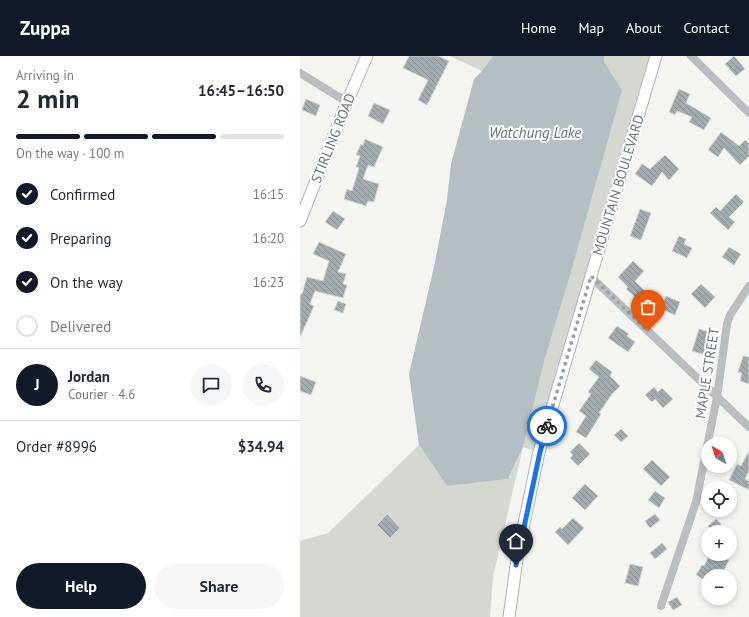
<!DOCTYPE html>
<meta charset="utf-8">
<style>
:root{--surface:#fff;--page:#f6f6f7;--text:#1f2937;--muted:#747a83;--line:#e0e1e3;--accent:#111827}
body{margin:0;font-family:"PT Sans",sans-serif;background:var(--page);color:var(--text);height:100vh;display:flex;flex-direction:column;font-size:15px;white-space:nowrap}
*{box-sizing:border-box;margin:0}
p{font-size:13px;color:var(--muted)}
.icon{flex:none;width:22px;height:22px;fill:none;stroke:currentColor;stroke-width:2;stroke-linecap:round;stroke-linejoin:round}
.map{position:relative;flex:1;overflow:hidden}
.sheet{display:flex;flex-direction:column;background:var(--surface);width:300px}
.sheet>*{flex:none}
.needle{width:26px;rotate:321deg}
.tools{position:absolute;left:401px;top:381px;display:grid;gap:8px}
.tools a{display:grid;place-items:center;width:36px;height:36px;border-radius:50%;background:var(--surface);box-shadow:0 2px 6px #0003;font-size:20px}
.pin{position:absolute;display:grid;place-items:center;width:34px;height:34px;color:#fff;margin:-41px -17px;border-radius:50% 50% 50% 0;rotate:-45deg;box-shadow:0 0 4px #0007}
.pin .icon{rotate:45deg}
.courier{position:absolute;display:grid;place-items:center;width:40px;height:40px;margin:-20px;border:3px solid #1a73e8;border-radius:50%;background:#fff;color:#222;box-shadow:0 1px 5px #0007}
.overview em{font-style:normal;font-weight:800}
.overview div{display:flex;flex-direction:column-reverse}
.overview{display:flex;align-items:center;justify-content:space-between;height:68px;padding:0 16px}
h1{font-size:26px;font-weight:800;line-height:30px}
.bar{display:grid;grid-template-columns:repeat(4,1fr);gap:6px 4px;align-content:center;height:48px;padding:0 16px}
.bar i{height:5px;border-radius:3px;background:var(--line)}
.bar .current{background:var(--accent)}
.bar p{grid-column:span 4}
.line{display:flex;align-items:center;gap:10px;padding:0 16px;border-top:1px solid var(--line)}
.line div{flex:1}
.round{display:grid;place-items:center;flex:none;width:42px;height:42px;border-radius:21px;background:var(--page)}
ol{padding:0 16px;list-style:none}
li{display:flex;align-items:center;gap:12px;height:44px}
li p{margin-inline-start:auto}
li .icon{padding:4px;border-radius:50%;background:var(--accent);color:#fff;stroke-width:4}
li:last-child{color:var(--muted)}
li i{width:22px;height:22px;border:2px solid var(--line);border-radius:50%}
.button{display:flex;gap:8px;margin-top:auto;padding:8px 16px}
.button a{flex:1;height:46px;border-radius:24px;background:var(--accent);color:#fff;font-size:16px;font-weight:800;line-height:46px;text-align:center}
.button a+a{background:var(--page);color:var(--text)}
header{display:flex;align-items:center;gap:24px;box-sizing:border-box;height:56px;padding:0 20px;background:var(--accent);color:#fff}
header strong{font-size:19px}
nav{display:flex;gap:22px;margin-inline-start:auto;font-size:14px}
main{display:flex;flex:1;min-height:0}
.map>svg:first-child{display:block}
.green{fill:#d4d8d1}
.water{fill:#b5bfc3}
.building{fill:url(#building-back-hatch);stroke:#d5d5d4}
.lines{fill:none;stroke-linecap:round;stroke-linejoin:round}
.secondary-casing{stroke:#afb3b7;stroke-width:13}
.street{stroke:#babec0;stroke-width:8}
.secondary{stroke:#fff;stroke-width:11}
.done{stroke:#98a1a6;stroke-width:4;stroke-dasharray:0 7.2}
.route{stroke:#1a73e8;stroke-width:5}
.labels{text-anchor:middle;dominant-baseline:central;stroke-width:4;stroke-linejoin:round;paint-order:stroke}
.street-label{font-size:14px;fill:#67747e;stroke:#fff}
.water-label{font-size:15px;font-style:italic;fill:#63757b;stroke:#fff}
</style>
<header>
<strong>Zuppa</strong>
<nav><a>Home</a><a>Map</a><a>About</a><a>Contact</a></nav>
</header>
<main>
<section class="sheet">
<div class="overview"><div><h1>2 min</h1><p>Arriving in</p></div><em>16:45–16:50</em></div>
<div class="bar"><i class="current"></i><i class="current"></i><i class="current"></i><i></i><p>On the way · 100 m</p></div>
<ol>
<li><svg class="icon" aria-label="check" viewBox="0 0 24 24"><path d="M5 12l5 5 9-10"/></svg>Confirmed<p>16:15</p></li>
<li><svg class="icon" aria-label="check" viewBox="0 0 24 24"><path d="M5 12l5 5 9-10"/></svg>Preparing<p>16:20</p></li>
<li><svg class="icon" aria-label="check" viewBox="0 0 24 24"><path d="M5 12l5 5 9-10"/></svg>On the way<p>16:23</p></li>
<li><i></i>Delivered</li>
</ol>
<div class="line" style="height:72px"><b class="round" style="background:var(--accent);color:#fff">J</b><div><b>Jordan</b><p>Courier · 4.6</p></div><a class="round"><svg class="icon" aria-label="chat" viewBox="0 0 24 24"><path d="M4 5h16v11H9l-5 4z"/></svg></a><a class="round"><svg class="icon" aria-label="phone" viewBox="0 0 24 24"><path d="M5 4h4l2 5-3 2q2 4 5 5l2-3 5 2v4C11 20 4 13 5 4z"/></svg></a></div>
<div class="line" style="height:52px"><div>Order #8996</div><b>$34.94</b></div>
<div class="button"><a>Help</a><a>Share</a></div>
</section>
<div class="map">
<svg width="449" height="561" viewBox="0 0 449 561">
<defs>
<pattern id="building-back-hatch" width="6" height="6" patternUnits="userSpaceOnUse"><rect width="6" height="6" fill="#a4abaf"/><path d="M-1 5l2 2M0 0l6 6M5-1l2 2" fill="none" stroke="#899094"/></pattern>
</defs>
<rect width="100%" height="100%" fill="#f4f4f1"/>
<!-- green -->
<path class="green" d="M150 0H193L182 15Z
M304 0H356L239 396 223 391 193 521 190 561H0V485L28 477 119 389 147 430 209 422 223 391 245 302 304 6Z"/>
<!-- water -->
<path class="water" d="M193 0H304V6L322 34 272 212 245 302 223 391 208 423 147 430 119 389 109 318 134 211 147 144 151 108 174 23 182 15Z"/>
<!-- building -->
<path class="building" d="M109 0H138L149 5 127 49 118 44 128 24 103 12Z
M434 0 445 13 436 20 425 8Z
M379 33 390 38 386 47 411 62 404 74 389 66 392 61 377 55 375 59 369 56Z
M6 43 20 49 16 60 2 54Z
M74 47 90 54 83 68 68 60Z
M421 76 439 90 445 84 449 88V100L440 109 424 92 418 101 408 94Z
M65 83 83 91 74 111 68 109 63 123 79 128 74 146 68 145 66 150 44 143 47 133 52 135 59 112 56 111 60 100 56 99 61 88 63 89Z
M365 99 379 113 369 124 362 116 352 130 335 118 342 108 350 113Z
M436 138 444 146 429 161 435 166 428 174 410 157 416 151 420 155Z
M340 153 351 157 341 184 330 180Z
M33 155 45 163 37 174 25 166Z
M379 180 386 183 384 188 392 192 387 202 372 195Z
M19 186 46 198 38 216 46 218 43 228 47 229 43 242 15 235 10 248 14 250 0 281V238H2L7 221 23 225 29 205 13 198Z
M429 191 441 198 434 209 422 201Z
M333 205 344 215 335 225 345 235 337 243 326 233 328 231 318 221Z
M401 228 415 241 405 252 391 238Z
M366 240 380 246 375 259 361 253Z
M38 245 46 248 43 257 34 254Z
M317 270 329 278 327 280 335 286 328 296 308 282Z
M399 273 413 277 405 299 392 295Z
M443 300 449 301V328L440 325 442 317 438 316Z
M296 304 312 316 310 320 320 330 312 338 299 357 301 358 286 382 276 376 286 360 279 355 291 338 288 336 299 321 289 313Z
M0 320 16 326 11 339 0 335Z
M354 331 358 336 362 332 373 343 363 352 355 343 352 346 345 339Z
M321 373 328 380 321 386 314 379Z
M279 387 290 398 278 410 270 402 273 399 270 396Z
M449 395V415L445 423 449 425V434L429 424 437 408 441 410Z
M352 404 370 421 361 430 343 413Z
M285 428 298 440 285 454 272 442Z
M355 435 365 442 359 452 348 444Z
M87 458 100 472 90 482 77 469Z
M355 458 360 464 350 472 345 465Z
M273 462 284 472 268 489 255 476 260 471 262 473Z
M416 463 428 476H413L408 470Z
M362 487 367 493 355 503 350 497Z
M410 498H418L429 504 421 520H408V526L396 519 402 509 404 510Z
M330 508 343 511 338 530 325 527Z
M377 541 382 549 373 554 368 546Z"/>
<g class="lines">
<defs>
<path id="secondary" d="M0 165 47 46 67 0
M209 561 218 496 239 396 356 0"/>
</defs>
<!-- secondary casing -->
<use href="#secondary" class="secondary-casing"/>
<!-- street -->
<path class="street" d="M391 0 449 57
M0 17 47 46
M291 221 449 371
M361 550 396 446 417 341 427 268 430 259 449 230"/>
<!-- secondary -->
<use href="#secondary" class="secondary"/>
</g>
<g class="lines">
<!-- done -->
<path class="done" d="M247 370 291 220 348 275"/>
<!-- route -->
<path class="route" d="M216 509 240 396 247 370"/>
</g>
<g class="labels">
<!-- street labels -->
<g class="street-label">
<text transform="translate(33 82) rotate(-68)">STIRLING ROAD</text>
<text transform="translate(318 129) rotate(-73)">MOUNTAIN BOULEVARD</text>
<text transform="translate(407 317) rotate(-81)">MAPLE STREET</text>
</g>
<!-- water labels -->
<g class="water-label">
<text x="235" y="76">Watchung Lake</text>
</g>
</g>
</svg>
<div class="tools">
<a><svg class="needle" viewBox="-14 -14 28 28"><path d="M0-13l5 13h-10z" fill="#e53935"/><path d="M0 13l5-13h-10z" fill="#747a83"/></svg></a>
<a><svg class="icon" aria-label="locate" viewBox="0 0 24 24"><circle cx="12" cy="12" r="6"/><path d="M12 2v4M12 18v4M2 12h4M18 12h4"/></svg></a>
<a>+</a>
<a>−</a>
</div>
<div class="pin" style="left:348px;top:275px;background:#ea580c"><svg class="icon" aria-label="bag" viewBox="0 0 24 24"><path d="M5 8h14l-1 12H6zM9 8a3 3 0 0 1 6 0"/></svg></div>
<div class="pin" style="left:216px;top:509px;background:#1f2937"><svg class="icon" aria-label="home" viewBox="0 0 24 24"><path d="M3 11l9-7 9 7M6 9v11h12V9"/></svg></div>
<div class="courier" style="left:247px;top:370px"><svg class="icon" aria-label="bike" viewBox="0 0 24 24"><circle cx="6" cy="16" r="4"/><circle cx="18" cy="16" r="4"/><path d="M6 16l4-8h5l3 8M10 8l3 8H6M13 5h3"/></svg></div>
</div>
</main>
